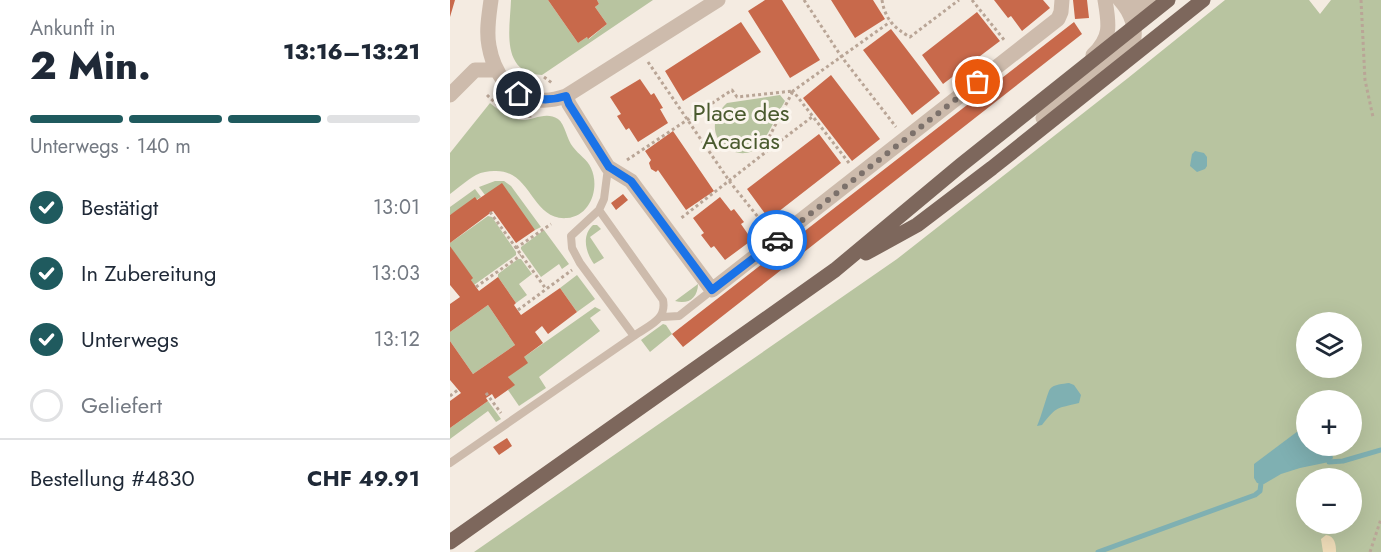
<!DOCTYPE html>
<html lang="de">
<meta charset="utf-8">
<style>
:root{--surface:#fff;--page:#f6f6f7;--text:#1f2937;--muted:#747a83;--line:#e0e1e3;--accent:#1f5a5e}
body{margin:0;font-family:Jost,sans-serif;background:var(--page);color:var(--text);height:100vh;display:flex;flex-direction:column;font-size:22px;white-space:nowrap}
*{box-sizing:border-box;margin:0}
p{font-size:20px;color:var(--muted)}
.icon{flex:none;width:33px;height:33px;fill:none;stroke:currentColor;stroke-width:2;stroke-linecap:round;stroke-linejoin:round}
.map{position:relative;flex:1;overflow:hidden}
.sheet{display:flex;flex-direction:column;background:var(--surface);width:450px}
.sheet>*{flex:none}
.fabs{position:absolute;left:846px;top:312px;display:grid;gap:12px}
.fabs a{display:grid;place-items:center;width:66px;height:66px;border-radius:50%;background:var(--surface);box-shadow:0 6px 24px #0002;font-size:30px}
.pin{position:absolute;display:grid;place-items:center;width:51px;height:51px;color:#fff;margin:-26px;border:3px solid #fff;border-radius:50%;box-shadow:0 2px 6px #0007}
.courier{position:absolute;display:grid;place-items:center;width:60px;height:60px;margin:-30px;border:4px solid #1a73e8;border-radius:50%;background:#fff;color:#222;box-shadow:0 2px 8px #0007}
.head em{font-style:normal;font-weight:800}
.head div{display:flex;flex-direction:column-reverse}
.head{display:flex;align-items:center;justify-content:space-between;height:102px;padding:0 30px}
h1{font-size:39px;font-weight:800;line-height:45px}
.bar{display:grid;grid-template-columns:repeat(4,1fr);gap:9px 6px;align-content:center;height:72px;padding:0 30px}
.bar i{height:8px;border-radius:4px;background:var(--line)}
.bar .current{background:var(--accent)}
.bar p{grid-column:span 4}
.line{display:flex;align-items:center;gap:15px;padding:0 30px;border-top:2px solid var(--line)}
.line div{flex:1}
ol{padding:0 30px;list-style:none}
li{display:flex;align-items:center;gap:18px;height:66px}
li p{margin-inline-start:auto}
li .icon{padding:6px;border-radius:50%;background:var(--accent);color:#fff;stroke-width:4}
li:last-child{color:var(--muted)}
li i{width:33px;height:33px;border:3px solid var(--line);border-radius:50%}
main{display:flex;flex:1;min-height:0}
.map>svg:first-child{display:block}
.green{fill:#b8c4a0;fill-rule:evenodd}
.sand{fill:#efdcb8}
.water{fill:#7fb0b2}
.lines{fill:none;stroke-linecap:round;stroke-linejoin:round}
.stream{stroke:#7fb0b2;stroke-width:5}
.building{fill:#c8694b}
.path{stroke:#b9a596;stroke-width:3;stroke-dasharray:3 3;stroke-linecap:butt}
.lane{stroke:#cdbbac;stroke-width:8}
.street{stroke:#cdbbac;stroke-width:15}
.primary{stroke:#7d675c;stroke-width:15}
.done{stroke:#7c716b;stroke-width:6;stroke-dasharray:0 10.8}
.route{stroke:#1a73e8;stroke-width:8}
.labels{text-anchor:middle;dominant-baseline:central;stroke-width:6;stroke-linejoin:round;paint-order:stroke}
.park-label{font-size:24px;fill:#4a5a2e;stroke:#fbf5ee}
</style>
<main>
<section class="sheet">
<div class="head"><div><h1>2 Min.</h1><p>Ankunft in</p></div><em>13:16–13:21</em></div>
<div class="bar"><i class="current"></i><i class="current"></i><i class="current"></i><i></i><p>Unterwegs · 140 m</p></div>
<ol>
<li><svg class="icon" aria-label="check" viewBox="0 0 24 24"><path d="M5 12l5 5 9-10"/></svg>Bestätigt<p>13:01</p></li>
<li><svg class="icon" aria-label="check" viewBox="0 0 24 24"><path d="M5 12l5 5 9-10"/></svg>In Zubereitung<p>13:03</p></li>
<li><svg class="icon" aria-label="check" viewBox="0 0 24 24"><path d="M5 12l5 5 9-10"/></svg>Unterwegs<p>13:12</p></li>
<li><i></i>Geliefert</li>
</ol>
<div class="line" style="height:78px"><div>Bestellung #4830</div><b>CHF 49.91</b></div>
</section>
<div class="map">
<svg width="931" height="552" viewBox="0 0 931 552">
<rect width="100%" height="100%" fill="#f4ebe1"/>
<!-- green -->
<path class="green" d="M61 0H98L128 43 137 37 139 39 157 24 145 7 149 4 147 0H203L92 75C50 73 60 29 61 0Z
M775 0H859L870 14 881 0H931V552H24L447 259 678 78ZM856 322H902V368H856ZM856 400H902V446H856ZM856 478H902V524H856Z
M330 95 335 101C327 114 319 135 309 146 289 168 243 135 277 103Z
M40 103C49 110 59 119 72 120 84 120 96 111 108 119 115 124 117 140 123 147 129 155 137 159 141 168 150 187 141 216 117 218 81 221 82 169 44 171 38 171 32 172 26 175 17 180 8 188 0 194V153Z
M45 181H54L61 186 91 227 85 230 35 195 29 187Z
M25 189 31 197 0 215V207Z
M38 216 42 217 66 252V255L24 285 0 246V243Z
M143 225H147L151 229 140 237 154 258 144 264C136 253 131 236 143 225Z
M94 230 119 264 112 269 109 264 91 277 71 249V247Z
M68 259H71L82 274 69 284 77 295 66 303 48 277V274Z
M127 275 145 299 127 312 110 288Z
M248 284C248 298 238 305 225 301Z
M38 305 65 345 23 374 0 341V332Z
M145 307 151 310 140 318 150 331 89 377 96 388 69 406 58 390 64 385 58 377 74 357Z
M213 324 216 325 222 334 200 352 191 340Z
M38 401 51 419 46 422 38 411 0 439V428Z"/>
<!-- sand -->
<path class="sand" d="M876 535C885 536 886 545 886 552H873L871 539Z"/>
<!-- water -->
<path class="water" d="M745 151 754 153 757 157V166L755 169 747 172 740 166 742 154Z
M619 383 624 385 631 395 629 403C606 409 608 405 592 425L587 426C591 418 598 391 600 389 604 384 613 384 619 383Z
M856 425V446H880L883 458 879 462 850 468 831 474 814 484 807 483 804 478V464Z"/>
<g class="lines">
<!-- stream -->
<path class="stream" d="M879 462 893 461 931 450
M648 552 805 495 810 491 811 483"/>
</g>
<!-- building -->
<path class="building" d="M0 0H5L0 17Z
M98 0H147L149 4 145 7 157 24 138 39 137 37 128 43Z
M315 0H332L370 60 340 78 298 11Z
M381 0H423L435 19 405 38Z
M544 0H593L600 8 572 31 561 16 558 18Z
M623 0H637L639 18 625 19Z
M527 12 550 41 493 84 472 55Z
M291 22 311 52 233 101 215 71Z
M624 22 632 34 233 347 222 334Z
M441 29 490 93 462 115 413 50Z
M381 75 430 139 402 161 353 98Z
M190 79 201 95 204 93 213 108 210 109 218 123 188 142 179 128 176 130 167 116 171 114 160 97Z
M223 131 264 191 236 210 208 170 206 172 201 169 199 163 201 160 195 151Z
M369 134 391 163 319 219 297 189Z
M52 183 85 230 66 243 43 211 0 243V215L25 197 27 200Z
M173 194 178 200 166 210 161 203Z
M270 197 281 211 284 209 294 222 291 224 302 240 275 260 264 246 261 248 251 235 254 233 243 218Z
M0 246 23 278 21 280 29 291 48 277 66 303 64 305 71 315 110 288 127 312 98 334 92 326 85 332 93 343 74 357 78 363 58 377 65 385 45 399 42 394 36 398 38 401 0 428V401L11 393 0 380V341L23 374 65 345 38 305 0 332V304L10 297 0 285Z
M57 438 62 446 49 455 43 447Z"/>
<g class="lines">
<!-- path -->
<path class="path" d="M354 0 391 56 446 127
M432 0C435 19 444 28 460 37L509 0
M522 0 555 41
M911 0 915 80 923 117
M198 62 280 182 316 227
M94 77 102 83
M37 95C49 107 64 119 82 116
M321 148 362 117
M177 160 282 90 287 97 343 91 317 141 321 148 230 219
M399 163 343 91 440 22
M40 212 96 289
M66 248 101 224
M26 287 71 255
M68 310 122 270
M36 393 51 413
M0 396 9 389
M920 552 931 519"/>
<!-- lane -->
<path class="lane" d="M149 210 213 300C217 320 199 325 184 336L130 263 122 248 121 236Z
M149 210 154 199 158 168
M212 317 229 316 262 290
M0 463 184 336"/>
<!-- street -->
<path class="street" d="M41 0C39 15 36 31 39 46 46 86 77 110 116 96L268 0
M674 5C687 8 695 8 706 0
M643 55C662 37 659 24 655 0
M0 95 25 70H46
M116 96 119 104 158 167 181 181 262 290 608 19 611 12 612 0
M593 118 681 47C689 31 681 12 670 0"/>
<!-- primary -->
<path class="primary" d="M416 253 467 225 542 168 753 0
M0 542 385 270 511 165 718 0"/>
</g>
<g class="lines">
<!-- done -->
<path class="done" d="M327 240 528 82"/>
<!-- route -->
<path class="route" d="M69 94C84 100 101 101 116 96L119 104 159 167 181 181 262 290 327 240"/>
</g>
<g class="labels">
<!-- park labels -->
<g class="park-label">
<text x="291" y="112">Place des<tspan x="291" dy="28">Acacias</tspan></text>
</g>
</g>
</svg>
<div class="fabs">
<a><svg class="icon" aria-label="layers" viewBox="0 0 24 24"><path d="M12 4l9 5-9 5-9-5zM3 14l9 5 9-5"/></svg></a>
<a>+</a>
<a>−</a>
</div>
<div class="pin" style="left:528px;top:82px;background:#ea580c"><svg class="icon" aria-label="bag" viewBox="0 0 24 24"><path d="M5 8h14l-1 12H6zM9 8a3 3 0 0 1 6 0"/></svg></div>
<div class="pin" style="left:69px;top:94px;background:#1f2937"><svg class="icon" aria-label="home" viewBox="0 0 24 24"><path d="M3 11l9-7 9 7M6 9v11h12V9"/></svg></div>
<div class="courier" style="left:327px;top:240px"><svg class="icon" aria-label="car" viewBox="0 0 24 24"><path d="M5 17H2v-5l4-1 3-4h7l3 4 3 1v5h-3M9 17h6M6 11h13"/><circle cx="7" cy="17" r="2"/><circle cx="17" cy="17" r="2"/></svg></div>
</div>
</main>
